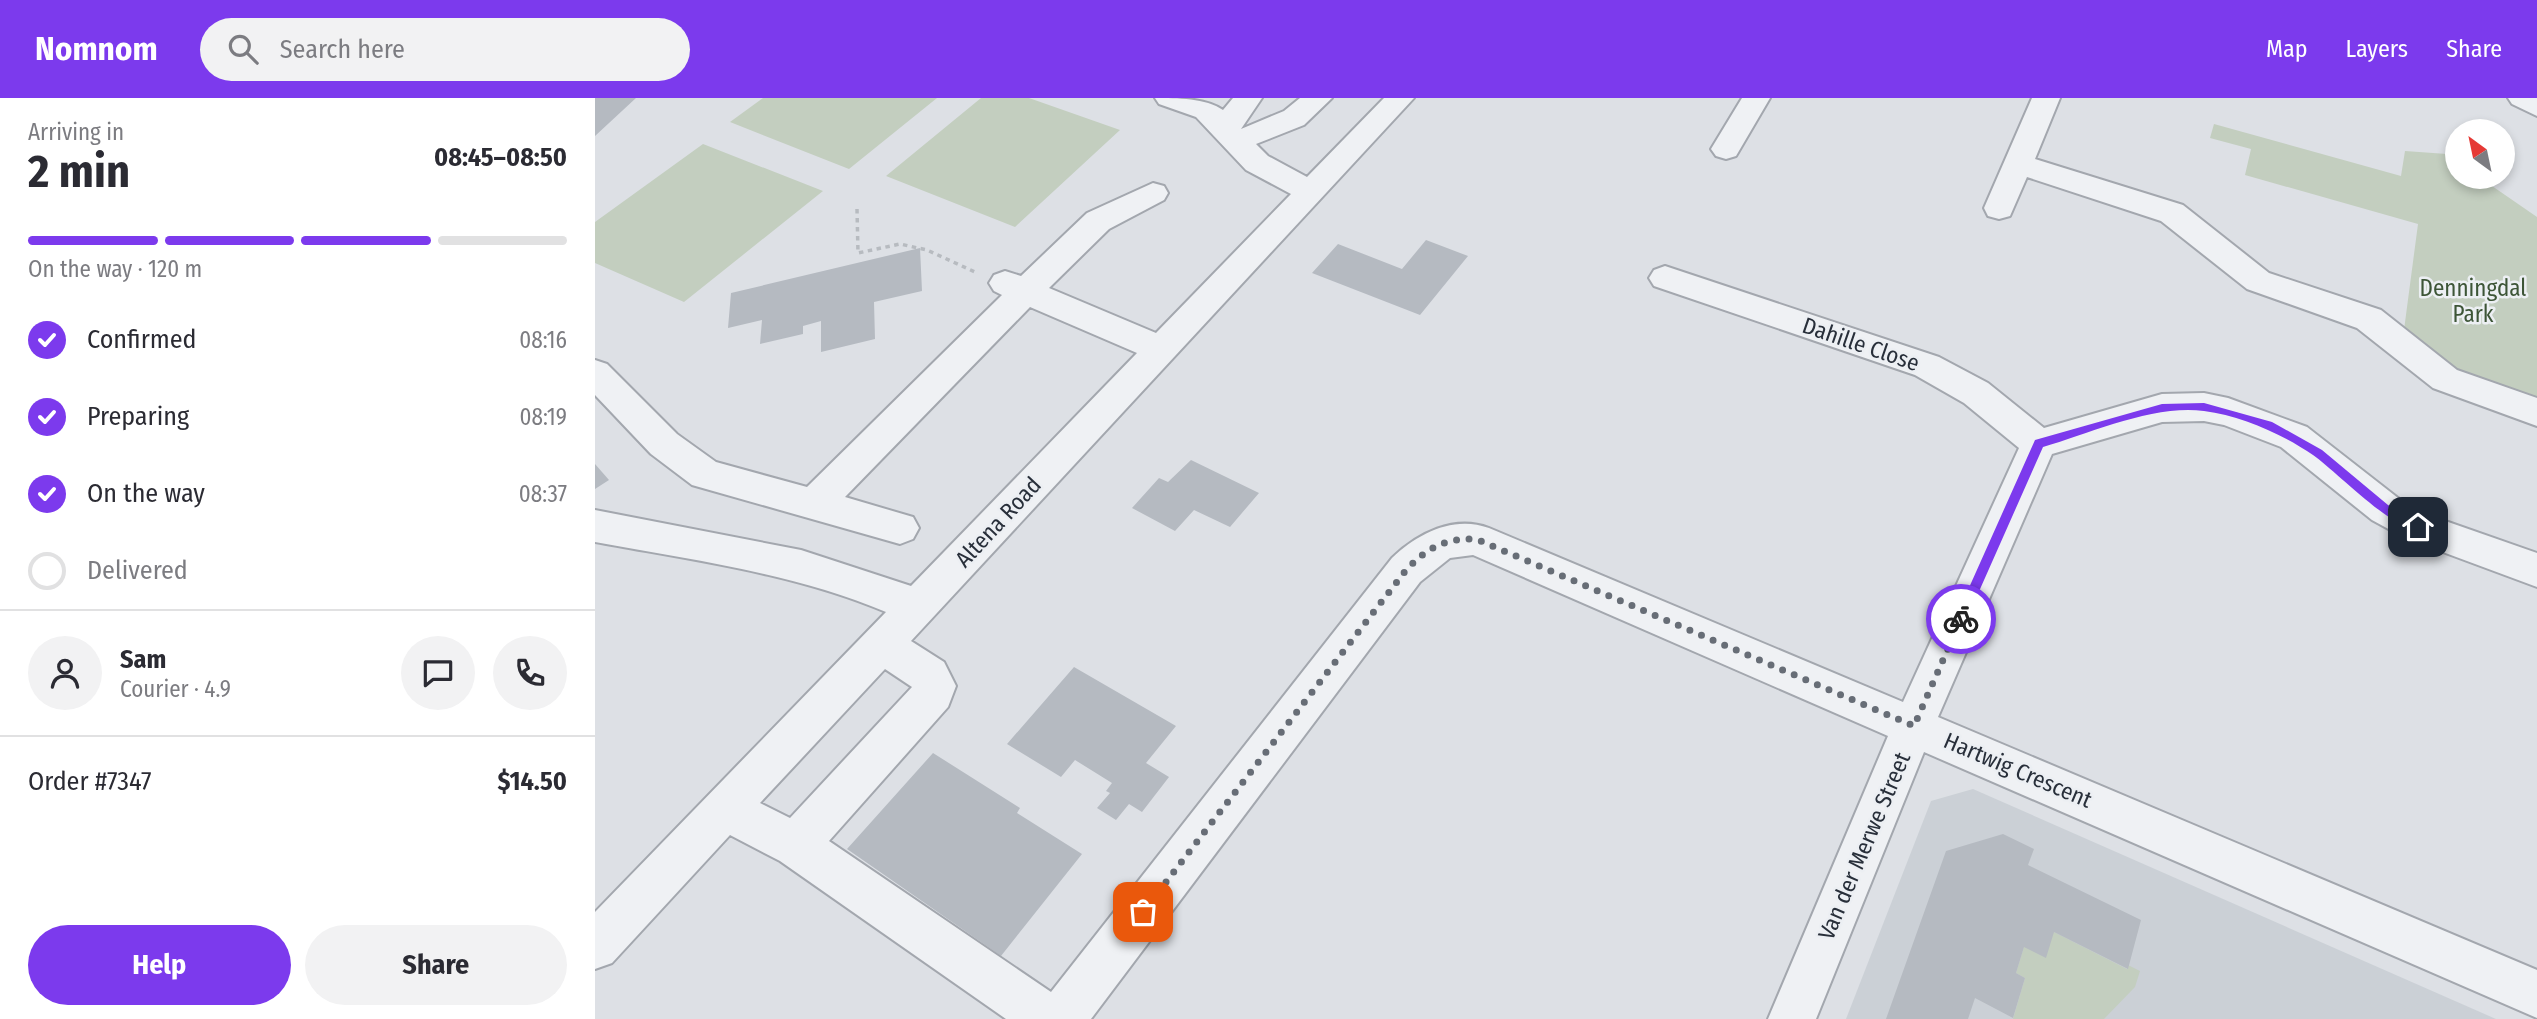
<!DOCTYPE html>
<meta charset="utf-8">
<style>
:root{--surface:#fff;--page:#f2f2f3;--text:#2b2b33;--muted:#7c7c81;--line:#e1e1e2;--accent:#7c3aed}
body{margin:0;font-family:"Fira Sans Condensed",sans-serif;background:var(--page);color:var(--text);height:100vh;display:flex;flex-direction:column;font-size:26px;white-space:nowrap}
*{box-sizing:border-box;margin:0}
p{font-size:23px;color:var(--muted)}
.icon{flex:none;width:38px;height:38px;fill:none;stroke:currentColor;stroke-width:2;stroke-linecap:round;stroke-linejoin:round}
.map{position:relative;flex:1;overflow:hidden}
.panel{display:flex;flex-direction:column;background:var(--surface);width:595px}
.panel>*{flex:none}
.needle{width:46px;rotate:327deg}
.tools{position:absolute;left:1850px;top:21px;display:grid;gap:14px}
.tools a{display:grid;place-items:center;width:70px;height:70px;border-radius:50%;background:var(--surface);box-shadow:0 4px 10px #0003;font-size:35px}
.pin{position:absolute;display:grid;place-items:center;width:60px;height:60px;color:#fff;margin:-30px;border-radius:14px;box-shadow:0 4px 10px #0006}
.courier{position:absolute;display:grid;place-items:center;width:70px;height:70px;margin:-35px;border:5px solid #7c3aed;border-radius:50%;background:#fff;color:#222;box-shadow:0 2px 9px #0007}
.summary em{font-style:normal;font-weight:700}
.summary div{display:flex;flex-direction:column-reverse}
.summary{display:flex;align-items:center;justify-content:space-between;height:119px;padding:0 28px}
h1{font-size:46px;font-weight:700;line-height:52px}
.bar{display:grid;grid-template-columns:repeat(4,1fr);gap:10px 7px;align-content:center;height:84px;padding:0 28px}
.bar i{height:9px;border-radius:5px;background:var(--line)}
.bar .selected{background:var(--accent)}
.bar p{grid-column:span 4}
.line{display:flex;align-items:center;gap:18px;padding:0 28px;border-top:2px solid var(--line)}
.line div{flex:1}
.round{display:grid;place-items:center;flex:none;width:74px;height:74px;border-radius:37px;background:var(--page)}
ol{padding:0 28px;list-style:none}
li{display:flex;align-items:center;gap:21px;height:77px}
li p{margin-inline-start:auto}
li .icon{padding:7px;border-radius:50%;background:var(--accent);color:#fff;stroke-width:4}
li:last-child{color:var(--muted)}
li i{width:38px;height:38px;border:4px solid var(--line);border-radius:50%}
.primary-button{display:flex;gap:14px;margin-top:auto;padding:14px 28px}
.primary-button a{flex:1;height:80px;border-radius:42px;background:var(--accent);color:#fff;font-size:28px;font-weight:700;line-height:80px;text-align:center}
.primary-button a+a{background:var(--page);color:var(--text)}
header{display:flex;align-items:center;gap:42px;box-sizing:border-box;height:98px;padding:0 35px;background:var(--accent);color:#fff}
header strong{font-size:33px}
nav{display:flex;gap:38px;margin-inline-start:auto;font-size:24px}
.search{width:490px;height:63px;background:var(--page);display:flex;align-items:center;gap:18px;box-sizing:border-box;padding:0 24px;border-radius:38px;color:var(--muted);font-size:26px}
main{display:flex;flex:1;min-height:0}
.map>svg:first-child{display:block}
.built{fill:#cbd0d6}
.green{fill:#c3cebf}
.building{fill:#b5bac1}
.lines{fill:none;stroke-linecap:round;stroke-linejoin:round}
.minor-casing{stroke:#a3a7ae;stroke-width:4}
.path{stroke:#b7bbc0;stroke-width:3.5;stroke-dasharray:4.5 4.5;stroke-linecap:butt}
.minor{fill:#eff1f4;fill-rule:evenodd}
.route{fill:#7c3aed}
.done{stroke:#676d76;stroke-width:7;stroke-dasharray:0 12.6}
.labels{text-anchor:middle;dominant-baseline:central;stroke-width:5;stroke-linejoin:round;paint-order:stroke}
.park-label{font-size:23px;fill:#3d5537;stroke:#eceff3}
.street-label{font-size:23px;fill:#282f3a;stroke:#eceff3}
</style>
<header>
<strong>Nomnom</strong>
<div class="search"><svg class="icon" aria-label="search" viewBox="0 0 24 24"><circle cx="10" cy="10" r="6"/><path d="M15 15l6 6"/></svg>Search here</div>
<nav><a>Map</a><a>Layers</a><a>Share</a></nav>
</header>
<main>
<section class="panel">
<div class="summary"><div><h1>2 min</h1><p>Arriving in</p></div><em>08:45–08:50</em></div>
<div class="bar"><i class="selected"></i><i class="selected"></i><i class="selected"></i><i></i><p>On the way · 120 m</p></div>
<ol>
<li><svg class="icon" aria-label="check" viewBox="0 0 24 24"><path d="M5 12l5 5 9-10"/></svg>Confirmed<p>08:16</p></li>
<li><svg class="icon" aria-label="check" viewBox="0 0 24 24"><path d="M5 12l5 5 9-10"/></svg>Preparing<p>08:19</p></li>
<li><svg class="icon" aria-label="check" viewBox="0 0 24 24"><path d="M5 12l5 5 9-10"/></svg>On the way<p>08:37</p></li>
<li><i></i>Delivered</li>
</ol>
<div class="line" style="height:126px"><a class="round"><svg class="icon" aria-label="person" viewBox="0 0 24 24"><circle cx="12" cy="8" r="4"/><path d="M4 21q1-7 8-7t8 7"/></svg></a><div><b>Sam</b><p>Courier · 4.9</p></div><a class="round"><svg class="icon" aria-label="chat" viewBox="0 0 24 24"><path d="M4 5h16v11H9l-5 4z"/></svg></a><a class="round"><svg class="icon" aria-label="phone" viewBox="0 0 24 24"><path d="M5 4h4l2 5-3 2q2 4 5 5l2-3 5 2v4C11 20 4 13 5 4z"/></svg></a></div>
<div class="line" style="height:91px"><div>Order #7347</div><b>$14.50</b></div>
<div class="primary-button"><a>Help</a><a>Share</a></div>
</section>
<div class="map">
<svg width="1942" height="921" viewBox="0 0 1942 921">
<rect width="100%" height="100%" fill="#dde0e5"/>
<!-- built -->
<path class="built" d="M1378 691 1901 921H1251L1336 703Z"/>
<!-- green -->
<path class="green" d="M168 0H342L254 71 135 24Z
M386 0H434L525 32 420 129 291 78Z
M1619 26 1806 78 1810 53 1852 56 1862 63V79H1884L1942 119V304L1859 275 1809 232 1823 126 1650 77 1656 51 1615 40Z
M108 46 228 93 89 204 0 165V124Z
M1459 834 1532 871 1533 867 1545 873 1540 889 1509 921H1418L1430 880 1421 875 1429 849Z"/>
<!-- building -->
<path class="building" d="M0 0H41L0 38Z
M831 142 873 158 825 217 717 175 743 146 807 171Z
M325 150 327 193 279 204 280 241 226 254V223L208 228V236L165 246 167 222 133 230 136 195Z
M596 362 664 395 635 429 599 412 580 433 537 410 564 380 573 384Z
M0 366 14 382 0 391Z
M479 569 581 628 551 665 574 679 547 714 534 706 521 722 502 710 515 695 511 693 517 685 480 662 466 679 412 646Z
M338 655 425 710 422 715 487 756 406 858 252 751Z
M1408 736 1439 751 1433 767 1546 822 1533 871 1459 834 1451 860 1429 849 1421 875 1430 880 1418 920 1380 900 1373 921H1291L1351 753Z"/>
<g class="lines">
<defs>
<path id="minor" d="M560 0C582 0 611 0 628 12L638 0H667L646 31 689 13 705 0H737L709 27 661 46 673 58 712 79 789 0H819L316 543 349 564 361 588 353 609 234 743 456 894 797 460C823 435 859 417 894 430L1308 604 1424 350 1369 305 1320 277 1059 188 1054 180 1059 172 1070 168 1344 259 1393 285 1449 330 1567 296 1609 295 1633 300 1712 329 1803 400 1836 418 1942 455V489L1810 440 1777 422 1686 349 1629 327 1609 323 1567 324 1457 356 1343 619 1942 872V920L1329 654 1221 921H1173L1293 638 878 457 855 460 825 484 496 921H411L185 763 135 737 17 865 0 871V814L291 514C199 475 97 462 0 444V412L206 452 316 488 542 255 435 209 250 399 318 419 324 430 318 441 305 446 97 387 56 356 0 297V262L12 266 82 336 121 364 212 389 407 197 399 193 394 185 399 177 410 173 426 178 492 115 558 85 569 88 573 95 569 102 514 131 454 190 561 235 696 96 651 72 601 19 564 6ZM290 571 317 589 195 720 165 705Z
M1147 0H1175L1141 58 1131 61 1121 58 1116 51Z
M1437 0H1465L1440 61 1588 107 1674 175 1786 212 1862 272 1942 300V328L1838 290 1762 230 1652 191 1566 123 1432 79 1415 118 1404 121 1393 118 1389 110Z
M1913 0H1942V18L1917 6Z"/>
</defs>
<!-- minor casing -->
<use href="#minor" class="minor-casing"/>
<!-- path -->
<path class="path" d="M262 111 263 155 305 146 332 152 380 174"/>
<!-- minor -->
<use href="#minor" class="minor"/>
</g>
<!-- route -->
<path class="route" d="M1609 305 1677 324 1727 352 1793 407 1827 425V432C1802 437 1741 373 1718 357 1687 336 1647 318 1609 313 1560 306 1495 335 1448 349L1370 525H1362L1360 521 1440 342 1567 306Z"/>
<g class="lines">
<!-- done -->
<path class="done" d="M548 814 811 472C832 450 850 440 881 441L1319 628 1366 521"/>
</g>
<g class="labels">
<!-- park labels -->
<g class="park-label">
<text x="1878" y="190">Denningdal<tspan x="1878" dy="26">Park</tspan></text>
</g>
<!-- street labels -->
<g class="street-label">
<text transform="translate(1266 246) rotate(19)">Dahille Close</text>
<text transform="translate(403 424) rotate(-47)">Altena Road</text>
<text transform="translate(1423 672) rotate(23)">Hartwig Crescent</text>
<text transform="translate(1269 748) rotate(-67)">Van der Merwe Street</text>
</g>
</g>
</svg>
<div class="tools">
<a><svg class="needle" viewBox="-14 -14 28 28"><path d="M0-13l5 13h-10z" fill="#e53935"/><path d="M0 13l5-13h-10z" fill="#7c7c81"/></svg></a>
</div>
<div class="pin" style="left:548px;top:814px;background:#ea580c"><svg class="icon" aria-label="bag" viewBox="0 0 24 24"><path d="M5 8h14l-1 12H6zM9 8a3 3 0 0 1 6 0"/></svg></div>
<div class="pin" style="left:1823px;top:429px;background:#1f2937"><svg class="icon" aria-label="home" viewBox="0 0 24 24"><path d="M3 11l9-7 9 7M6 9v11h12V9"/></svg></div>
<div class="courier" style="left:1366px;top:521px"><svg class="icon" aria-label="bike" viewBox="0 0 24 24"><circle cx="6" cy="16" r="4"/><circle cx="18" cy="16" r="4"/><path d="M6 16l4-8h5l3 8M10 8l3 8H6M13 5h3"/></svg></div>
</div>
</main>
